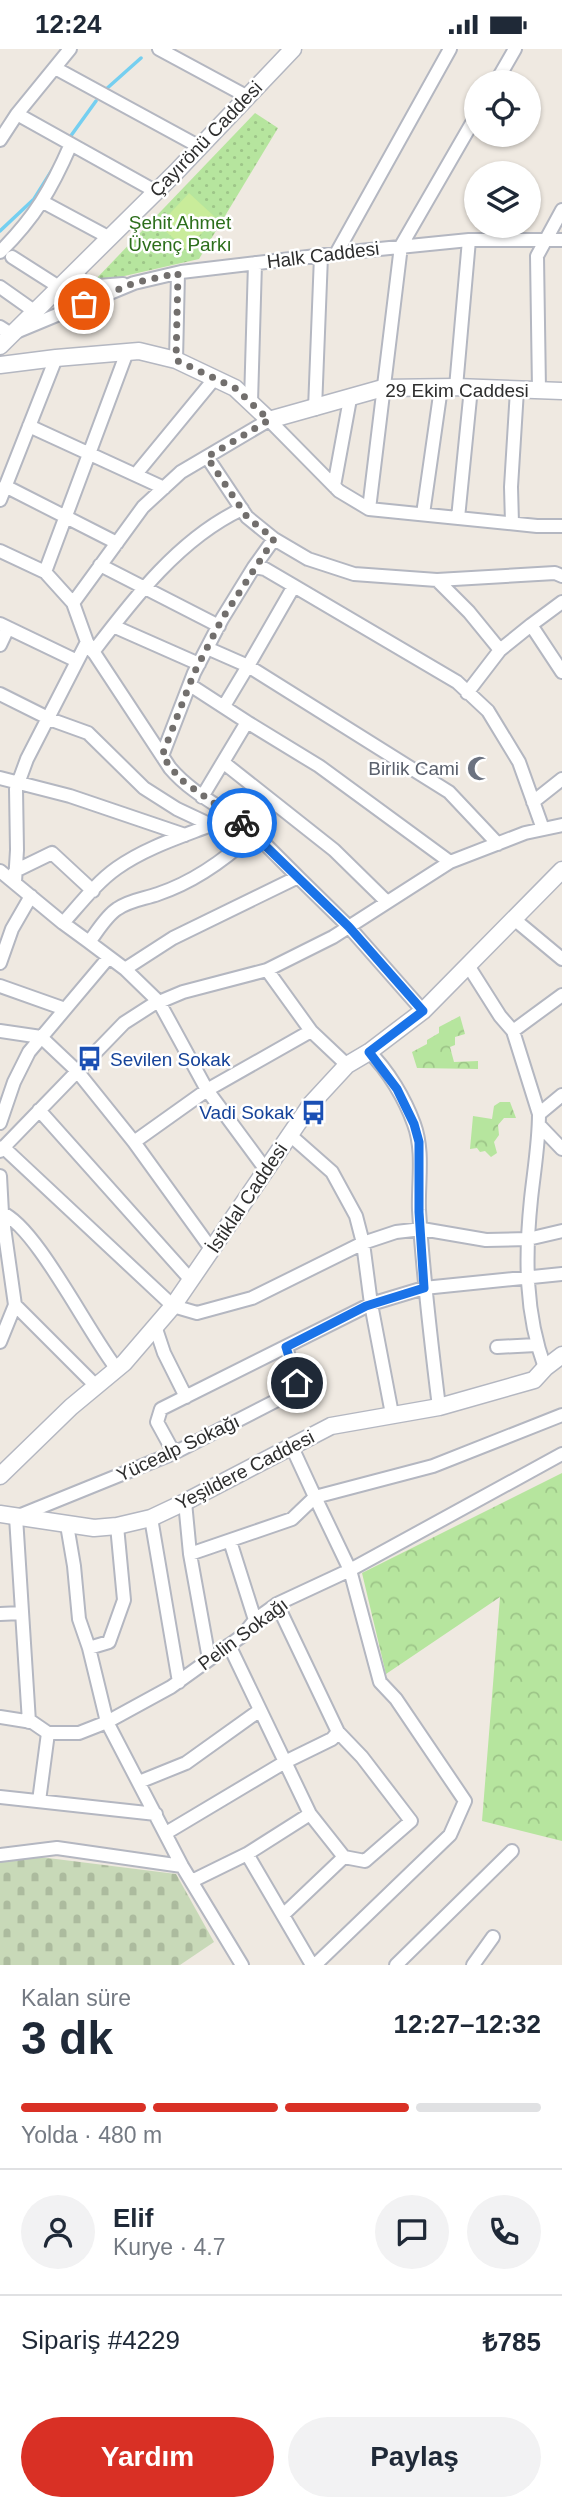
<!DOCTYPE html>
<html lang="tr">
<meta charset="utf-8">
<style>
:root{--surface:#fff;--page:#f2f2f3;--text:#1f2937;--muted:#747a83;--line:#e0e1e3;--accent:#d93025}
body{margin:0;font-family:Arial,sans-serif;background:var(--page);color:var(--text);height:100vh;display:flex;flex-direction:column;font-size:26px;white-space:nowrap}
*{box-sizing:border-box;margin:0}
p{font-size:23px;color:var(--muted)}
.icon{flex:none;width:38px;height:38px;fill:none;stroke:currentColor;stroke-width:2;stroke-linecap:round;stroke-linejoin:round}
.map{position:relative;height:1916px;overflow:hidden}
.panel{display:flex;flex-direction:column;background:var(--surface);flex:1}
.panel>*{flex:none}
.buttons{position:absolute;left:464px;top:21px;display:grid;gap:14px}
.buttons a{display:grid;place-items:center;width:77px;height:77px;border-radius:50%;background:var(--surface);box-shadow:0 2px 5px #0004;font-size:35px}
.pin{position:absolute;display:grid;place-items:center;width:60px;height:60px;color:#fff;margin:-30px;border:4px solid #fff;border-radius:50%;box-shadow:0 2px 7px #0007}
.courier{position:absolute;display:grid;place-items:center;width:70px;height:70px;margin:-35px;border:5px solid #1a73e8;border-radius:50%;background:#fff;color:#222;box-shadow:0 2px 9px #0007}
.summary em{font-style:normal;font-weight:700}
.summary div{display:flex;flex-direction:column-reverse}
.summary{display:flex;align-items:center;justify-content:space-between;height:119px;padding:0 21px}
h1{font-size:46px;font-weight:700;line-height:52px}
.bar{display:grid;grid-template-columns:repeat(4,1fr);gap:10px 7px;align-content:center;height:84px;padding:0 21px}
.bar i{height:9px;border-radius:5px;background:var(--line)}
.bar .on{background:var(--accent)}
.bar p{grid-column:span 4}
.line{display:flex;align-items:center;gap:18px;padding:0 21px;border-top:2px solid var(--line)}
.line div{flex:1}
.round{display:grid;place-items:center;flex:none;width:74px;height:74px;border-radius:37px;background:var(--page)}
.action{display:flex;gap:14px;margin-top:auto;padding:14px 21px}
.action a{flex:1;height:80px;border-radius:42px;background:var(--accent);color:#fff;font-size:28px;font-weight:700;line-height:80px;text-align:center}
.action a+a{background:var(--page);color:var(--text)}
.status{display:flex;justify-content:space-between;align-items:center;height:49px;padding:0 35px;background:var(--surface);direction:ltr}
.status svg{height:19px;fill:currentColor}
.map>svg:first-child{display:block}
.forest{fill:url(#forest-crowns)}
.cemetery{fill:url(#cemetery-stones)}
.park{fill:url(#park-dots)}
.pitch{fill:#c9ec9a}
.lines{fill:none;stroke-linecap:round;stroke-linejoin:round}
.stream{stroke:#75cff0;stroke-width:3.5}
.street-casing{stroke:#b4b7c1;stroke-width:16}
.secondary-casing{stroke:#b4b7c1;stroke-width:19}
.street{stroke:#fff;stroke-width:12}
.secondary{stroke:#fff;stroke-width:16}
.done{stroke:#726f6d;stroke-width:7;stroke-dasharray:0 12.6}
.route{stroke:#1a73e8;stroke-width:9}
.labels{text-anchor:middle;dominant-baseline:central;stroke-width:5;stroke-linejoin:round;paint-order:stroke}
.street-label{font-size:19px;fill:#2e2e2e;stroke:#fff}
.park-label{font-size:19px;fill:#2c6e1b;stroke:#fff}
.worship-label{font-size:19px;fill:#5b616d;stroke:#fff;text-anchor:end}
.transit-label{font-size:19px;fill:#164399;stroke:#fff;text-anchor:start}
</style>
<div class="status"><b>12:24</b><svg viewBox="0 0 49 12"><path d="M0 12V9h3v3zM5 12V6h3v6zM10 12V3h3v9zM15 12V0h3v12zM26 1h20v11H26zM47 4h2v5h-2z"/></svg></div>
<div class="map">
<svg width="562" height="1916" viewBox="0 0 562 1916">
<defs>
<pattern id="forest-crowns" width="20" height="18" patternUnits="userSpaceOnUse" patternTransform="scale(1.75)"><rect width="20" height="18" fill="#b6e59e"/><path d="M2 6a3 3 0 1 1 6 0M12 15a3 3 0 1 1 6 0" fill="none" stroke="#9dc588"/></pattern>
<pattern id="cemetery-stones" width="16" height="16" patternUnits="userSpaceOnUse" patternTransform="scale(1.75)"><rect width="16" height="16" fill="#c8d9b8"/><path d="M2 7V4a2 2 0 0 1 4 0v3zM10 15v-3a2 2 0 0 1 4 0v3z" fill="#acbb9e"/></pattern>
<pattern id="park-dots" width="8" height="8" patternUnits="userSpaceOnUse" patternTransform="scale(1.75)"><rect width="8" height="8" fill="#b6e59e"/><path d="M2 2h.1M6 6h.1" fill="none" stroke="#9dc588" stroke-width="1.8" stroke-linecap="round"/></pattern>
</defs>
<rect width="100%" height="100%" fill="#efe9e1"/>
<!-- forest -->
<path class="forest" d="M460 967 465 985 455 988V996L450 998 454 1013 478 1012V1020L417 1019 412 1003 427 995V991L439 984V978Z
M500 1053H510L516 1069H504L498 1076 499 1086 494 1093 497 1104 491 1108 485 1102 480 1103 477 1099 470 1100 473 1067 492 1070 494 1057Z
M562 1424V1792L482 1772 500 1548 386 1625 362 1524Z"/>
<!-- cemetery -->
<path class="cemetery" d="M0 1803 176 1825 214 1893 180 1916H0Z"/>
<!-- park -->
<path class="park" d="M255 64 278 79 199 210 98 233 95 231Z"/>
<!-- pitch -->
<path class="pitch" d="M189 144 216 169 186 201 159 176Z"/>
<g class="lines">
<!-- stream -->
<path class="stream" d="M104 42 141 9
M70 88 96 52
M0 182 34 150 54 118"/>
<defs>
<path id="street" d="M159 0 248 48
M55 19 200 98
M496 33 515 0
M17 65 155 142
M0 91 17 65 70 0
M43 153 110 189
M0 203C35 168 51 141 71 95
M336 205 450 0
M12 208 70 245 91 250
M80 217 78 225 83 234 98 237 123 235
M0 238 34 262
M0 278 11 285 134 234 181 223 350 203 469 191H562
M127 303 45 523 73 554 143 458 181 423 269 371 339 442 369 460 537 477H562
M176 311 178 224
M456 338 469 191
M539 341 537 207 562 161
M251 353 255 214
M315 360 321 207
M29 377 164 439
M207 408 247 468 274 490
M136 425 215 329
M5 437 117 494
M334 437 350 350
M0 451 56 309
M369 460 401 197 476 67
M423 465 441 339
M458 469 471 339
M512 474 511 438 517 341
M0 502 45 523
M100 516 219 577
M254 518 274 490 308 510 354 525 437 531 469 563 500 601
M437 531 555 524 562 527
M0 575 77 612
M531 576 562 553
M113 577 199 615
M87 593 170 719C187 739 208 751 230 765
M0 596 8 579
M207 599 248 617 224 657
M93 603C134 549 180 489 242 460
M190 636 247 673 319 717 450 813
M467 644 500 601 531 576 562 623
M0 645 52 671 88 684 144 739 177 760 211 776 230 765 254 784C226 810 194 833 158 845 144 850 130 851 117 860 106 867 97 883 89 893L125 920 173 889 298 828 349 878 423 962
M162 707 194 624 222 570 254 518 265 520 294 537
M224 714 334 801 387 853
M0 729 70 747 185 786
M202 748 247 673
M533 753 562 730
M254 784 298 828
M498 795 449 743 248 617 294 537 457 633 488 662 519 713 543 780
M0 822 63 874
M15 822 52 804 93 842
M15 833 17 801 16 740 27 710 87 593 73 554
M514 870 562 910
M89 893 63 874C80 855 97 833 117 819 145 799 180 788 211 776
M0 914 12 880 31 847
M469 918 500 967 513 982 539 1065 562 1046
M125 920 159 953 207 1041 266 1121
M267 921 311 982 347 1016
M0 937 65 960
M0 982 41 988 77 1022 134 1093 207 1041 311 982
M513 982 562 946
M369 1003C388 1021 405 1050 414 1075 424 1102 418 1133 419 1161 423 1227 431 1293 439 1358
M39 1061 190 1230
M539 1065C539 1093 534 1122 531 1150 525 1208 525 1264 545 1319
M0 1074 14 1033 29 1003 109 908
M539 1076 562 1100
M290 1086 332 1123 356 1167 363 1194 371 1255 392 1365
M134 1093 212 1201
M3 1098 173 1257 197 1264 252 1249 363 1194 396 1183 422 1180 486 1191 528 1190 562 1182
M0 1102 124 974 152 956 183 943 267 921 333 888 450 813 525 784 562 776
M0 1127 2 1164 15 1256 0 1293
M2 1164C36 1177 90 1287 117 1320
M15 1256 96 1337
M155 1277 164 1304 186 1348
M497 1298 536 1296
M174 1404 157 1373 161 1360 371 1255 424 1239 562 1225
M185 1453 190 1505 209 1610
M151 1469 179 1633
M230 1492 255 1571
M190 1505 292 1470 315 1448 291 1396
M277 1555 338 1683 362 1708 411 1772 365 1812 344 1808 283 1866
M0 1565 22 1564
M229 1596 310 1765 247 1805 312 1916
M89 1599 109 1593 124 1551 117 1477
M0 1668 32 1673 48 1684H79L107 1673 89 1599 79 1570 74 1517 67 1476
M29 1673 16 1468 174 1404 293 1343 297 1334 286 1298
M139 1733 186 1714 260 1661
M0 1748 156 1765
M39 1752 48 1684
M310 1765 344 1808
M166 1784 285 1713 332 1690 338 1683
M0 1806 57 1799 182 1817
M192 1832 247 1805
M242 1916 182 1817 107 1673 171 1638 242 1587 255 1571 277 1555 350 1521 562 1405
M315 1916 450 1786 465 1752 396 1650 380 1633 350 1521 315 1448 433 1417 562 1366
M396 1916 512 1802
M473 1916 493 1888"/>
<path id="secondary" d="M0 297 176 123 293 0
M0 316 56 309 139 302 176 311 235 339 269 371 383 339 456 338 562 342
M0 1427 71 1358 124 1314 173 1257 311 1055 347 1016 369 1003 423 962 562 821
M0 1465 94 1479 117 1477 151 1469 185 1453 331 1377 439 1358 534 1331 545 1319 562 1306"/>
</defs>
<!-- street casing -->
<use href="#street" class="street-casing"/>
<!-- secondary casing -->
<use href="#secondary" class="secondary-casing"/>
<!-- street -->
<use href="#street" class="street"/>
<!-- secondary -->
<use href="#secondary" class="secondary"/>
</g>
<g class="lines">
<!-- done -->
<path class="done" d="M84 255 134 234 178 224 176 311 235 339 269 371 207 408 247 468 274 490 222 570 194 624 162 707 180 730 242 774"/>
<!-- route -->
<path class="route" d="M242 774 349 878 423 962 369 1003 397 1040 414 1075 419 1093V1163L424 1239 366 1257 286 1298 297 1334"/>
</g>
<!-- icons -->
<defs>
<symbol id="mosque-bare" viewBox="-9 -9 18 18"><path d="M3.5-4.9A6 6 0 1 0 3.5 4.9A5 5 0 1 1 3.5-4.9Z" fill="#6b7280" stroke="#fff" stroke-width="2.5" paint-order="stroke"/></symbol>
<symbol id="bus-bare" viewBox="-9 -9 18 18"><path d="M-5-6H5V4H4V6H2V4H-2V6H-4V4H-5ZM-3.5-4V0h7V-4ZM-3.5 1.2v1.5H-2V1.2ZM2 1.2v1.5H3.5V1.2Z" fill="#1a4fb4" stroke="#fff" stroke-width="2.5" paint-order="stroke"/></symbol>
</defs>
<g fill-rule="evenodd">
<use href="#mosque-bare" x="462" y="702" width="35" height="35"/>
<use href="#bus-bare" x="72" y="992" width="35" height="35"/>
<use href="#bus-bare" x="296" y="1046" width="35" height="35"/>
</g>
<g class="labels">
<!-- street labels -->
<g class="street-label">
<text transform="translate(206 90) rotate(-46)">Çayırönü Caddesi</text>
<text transform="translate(323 206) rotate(-7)">Halk Caddesi</text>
<text x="457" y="341">29 Ekim Caddesi</text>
<text transform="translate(247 1149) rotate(-56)">İstiklal Caddesi</text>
<text transform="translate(178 1399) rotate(-25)">Yücealp Sokağı</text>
<text transform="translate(245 1421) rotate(-27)">Yeşildere Caddesi</text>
<text transform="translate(243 1585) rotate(-37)">Pelin Sokağı</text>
</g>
<!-- park labels -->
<g class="park-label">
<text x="180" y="173">Şehit Ahmet<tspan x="180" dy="22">Üvenç Parkı</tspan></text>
</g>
<!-- worship labels -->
<g class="worship-label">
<text x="459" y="719">Birlik Cami</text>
</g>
<!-- transit labels -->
<g class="transit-label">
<text x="110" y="1010">Sevilen Sokak</text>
<text x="294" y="1063" text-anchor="end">Vadi Sokak</text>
</g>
</g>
</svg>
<div class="buttons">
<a><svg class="icon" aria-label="locate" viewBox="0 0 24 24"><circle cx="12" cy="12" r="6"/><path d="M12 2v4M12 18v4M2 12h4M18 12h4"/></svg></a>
<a><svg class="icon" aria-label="layers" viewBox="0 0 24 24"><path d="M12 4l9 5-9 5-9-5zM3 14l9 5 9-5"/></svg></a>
</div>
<div class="pin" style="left:84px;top:255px;background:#ea580c"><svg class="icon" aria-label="bag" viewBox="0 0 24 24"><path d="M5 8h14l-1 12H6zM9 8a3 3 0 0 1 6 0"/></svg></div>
<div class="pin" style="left:297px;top:1334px;background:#1f2937"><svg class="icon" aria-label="home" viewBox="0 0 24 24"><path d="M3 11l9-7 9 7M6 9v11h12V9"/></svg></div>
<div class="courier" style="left:242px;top:774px"><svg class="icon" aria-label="bike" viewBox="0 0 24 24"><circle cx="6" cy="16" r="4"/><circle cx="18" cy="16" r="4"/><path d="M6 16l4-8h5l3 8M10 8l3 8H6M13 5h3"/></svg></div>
</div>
<section class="panel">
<div class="summary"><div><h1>3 dk</h1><p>Kalan süre</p></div><em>12:27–12:32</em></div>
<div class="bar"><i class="on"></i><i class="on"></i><i class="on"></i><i></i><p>Yolda · 480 m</p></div>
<div class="line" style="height:126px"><a class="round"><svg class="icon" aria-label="person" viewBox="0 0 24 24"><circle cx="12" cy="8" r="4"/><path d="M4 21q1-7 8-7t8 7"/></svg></a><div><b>Elif</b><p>Kurye · 4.7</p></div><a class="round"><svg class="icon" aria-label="chat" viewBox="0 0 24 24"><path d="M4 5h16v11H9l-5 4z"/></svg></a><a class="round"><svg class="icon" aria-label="phone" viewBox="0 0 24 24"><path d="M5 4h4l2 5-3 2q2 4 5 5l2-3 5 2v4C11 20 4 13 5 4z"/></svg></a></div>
<div class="line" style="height:91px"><div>Sipariş #4229</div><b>₺785</b></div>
<div class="action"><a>Yardım</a><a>Paylaş</a></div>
</section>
